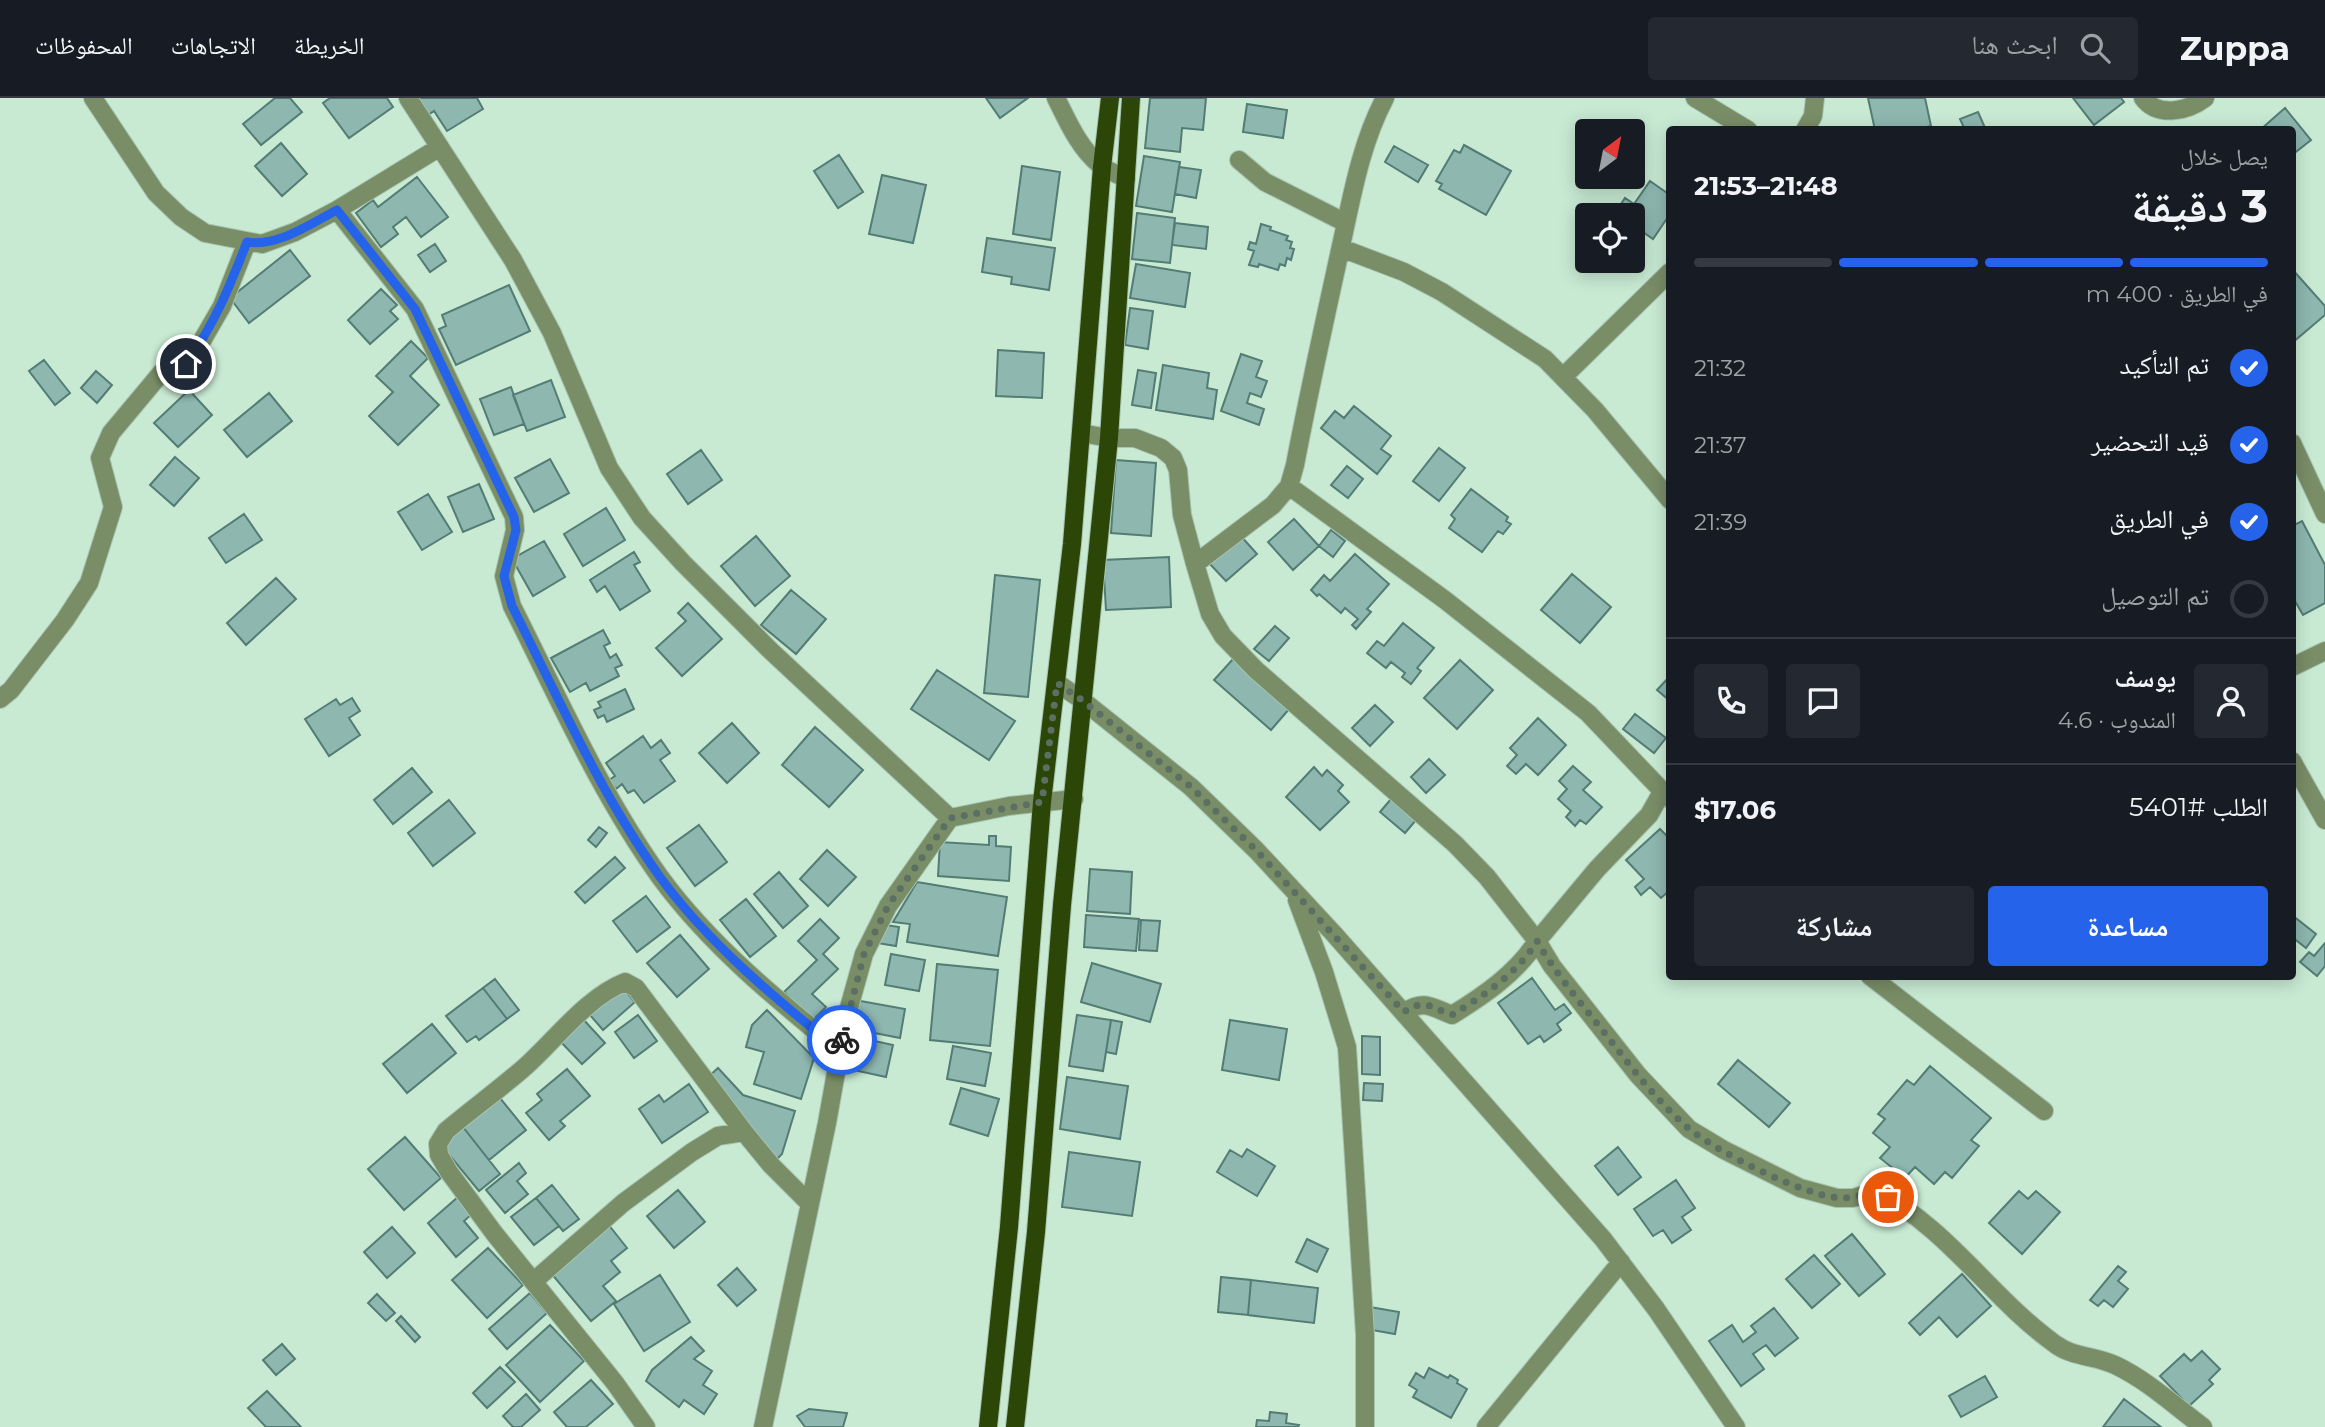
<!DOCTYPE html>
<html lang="ar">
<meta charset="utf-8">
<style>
:root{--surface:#171b24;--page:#242831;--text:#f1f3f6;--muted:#9ea1a6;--line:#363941;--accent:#2563eb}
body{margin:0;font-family:Montserrat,"Noto Naskh Arabic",sans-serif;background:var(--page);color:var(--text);direction:rtl;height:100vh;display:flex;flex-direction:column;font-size:26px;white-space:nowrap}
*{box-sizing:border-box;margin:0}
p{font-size:23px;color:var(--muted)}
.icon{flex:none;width:38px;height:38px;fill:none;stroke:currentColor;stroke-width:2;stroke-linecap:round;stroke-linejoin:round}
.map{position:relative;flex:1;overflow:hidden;direction:ltr}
.sheet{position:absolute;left:1666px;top:28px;width:630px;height:854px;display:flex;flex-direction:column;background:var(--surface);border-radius:7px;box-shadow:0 4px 18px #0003;direction:rtl}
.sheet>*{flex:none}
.needle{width:46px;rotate:32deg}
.fabs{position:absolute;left:1575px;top:21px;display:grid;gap:14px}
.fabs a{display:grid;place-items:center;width:70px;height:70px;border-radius:7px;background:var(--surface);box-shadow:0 4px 18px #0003;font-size:35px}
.pin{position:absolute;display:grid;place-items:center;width:60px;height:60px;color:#fff;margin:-30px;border:4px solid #fff;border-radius:50%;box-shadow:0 2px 7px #0007}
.courier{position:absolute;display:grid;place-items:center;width:70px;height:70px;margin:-35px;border:5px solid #2563eb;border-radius:50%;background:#fff;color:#222;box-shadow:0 2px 9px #0007}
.headline em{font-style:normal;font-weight:700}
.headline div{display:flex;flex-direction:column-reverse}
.headline{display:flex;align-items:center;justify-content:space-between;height:119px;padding:0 28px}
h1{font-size:46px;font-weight:700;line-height:52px}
.bar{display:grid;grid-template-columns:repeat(4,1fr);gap:10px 7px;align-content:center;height:84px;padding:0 28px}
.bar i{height:9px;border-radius:5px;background:var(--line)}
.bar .current{background:var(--accent)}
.bar p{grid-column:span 4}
.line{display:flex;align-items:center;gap:18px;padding:0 28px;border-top:2px solid var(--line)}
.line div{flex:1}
.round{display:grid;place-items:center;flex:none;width:74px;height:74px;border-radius:7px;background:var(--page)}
ol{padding:0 28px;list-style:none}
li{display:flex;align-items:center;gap:21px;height:77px}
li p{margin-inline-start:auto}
li .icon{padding:7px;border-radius:50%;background:var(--accent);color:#fff;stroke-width:4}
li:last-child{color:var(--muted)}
li i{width:38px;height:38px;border:4px solid var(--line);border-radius:50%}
.primary-button{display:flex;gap:14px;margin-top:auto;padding:14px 28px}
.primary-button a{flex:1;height:80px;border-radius:7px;background:var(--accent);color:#fff;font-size:28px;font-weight:700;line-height:80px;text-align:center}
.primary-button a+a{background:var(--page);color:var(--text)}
header{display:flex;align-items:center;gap:42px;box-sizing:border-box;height:98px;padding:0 35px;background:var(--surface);border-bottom:2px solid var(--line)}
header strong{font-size:33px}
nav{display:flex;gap:38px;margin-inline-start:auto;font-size:24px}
.search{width:490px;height:63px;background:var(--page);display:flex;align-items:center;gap:18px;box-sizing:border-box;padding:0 24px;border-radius:7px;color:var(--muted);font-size:26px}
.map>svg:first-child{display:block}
.building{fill:#8db7af;stroke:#537c74;stroke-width:2}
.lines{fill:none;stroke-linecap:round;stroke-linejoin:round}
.minor-casing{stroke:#a6c4b0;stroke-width:20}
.major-casing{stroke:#a6c4b0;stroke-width:20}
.minor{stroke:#798d67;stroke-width:18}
.major{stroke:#2c4608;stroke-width:18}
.done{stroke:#5b6f62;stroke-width:7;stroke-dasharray:0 12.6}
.route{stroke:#2563eb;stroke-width:9}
</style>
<header>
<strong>Zuppa</strong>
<div class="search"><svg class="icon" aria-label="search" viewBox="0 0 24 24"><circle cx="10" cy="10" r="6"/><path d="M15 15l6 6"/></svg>ابحث هنا</div>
<nav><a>الخريطة</a><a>الاتجاهات</a><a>المحفوظات</a></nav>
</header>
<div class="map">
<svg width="2325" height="1329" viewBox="0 0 2325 1329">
<rect width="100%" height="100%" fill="#c8ead3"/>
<!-- building -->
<path class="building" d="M275 0H290L302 14 261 47 243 26Z
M330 0H387L393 9 349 40 323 5Z
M417 0H477L483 11 447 33 434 13 428 17Z
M986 0H1028L1000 20Z
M1150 0H1206L1203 32 1182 30 1180 54 1145 50Z
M1868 0H1925L1931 28 1914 32H1875Z
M2073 0H2121L2124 4 2094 27Z
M1247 6 1287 12 1283 40 1243 34Z
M2285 10 2311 42 2292 57V32H2260Z
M1978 14 1986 32H1965L1960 21Z
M281 45 307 76 282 98 255 68Z
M1464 47 1511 73 1486 117 1439 91 1442 86 1436 83 1454 52 1460 55Z
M1394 48 1428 67 1418 84 1385 64Z
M839 57 863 94 838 110 814 73Z
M1144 58 1180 64 1172 114 1136 108Z
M1022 68 1060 74 1051 142 1013 136Z
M1179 69 1201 72 1196 100 1175 96Z
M882 77 926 87 913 145 869 136Z
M417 79 448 119 421 139 406 119 393 129 398 136 381 149 356 115 373 102 378 109Z
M1650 83 1670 97V116L1653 141 1633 127V117H1619L1615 115 1625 100 1634 106Z
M1137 115 1175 120 1170 165 1132 161Z
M1175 125 1208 129 1206 151 1172 147Z
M1261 126 1271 129 1270 132 1288 138 1286 142 1292 144 1290 150 1294 151 1291 162 1287 160 1285 168 1280 166 1278 172 1259 166 1258 169 1249 167 1254 153 1248 151 1250 144 1256 146Z
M987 140 1055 150 1049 192 1011 186 1012 179 982 174Z
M435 146 446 163 430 174 418 157Z
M290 152 310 178 249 225 230 200Z
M1136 166 1190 175 1185 209 1130 200Z
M2292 171 2325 208V217L2292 245Z
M509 187 530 233 456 267 439 231 446 228 442 217Z
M381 191 397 207 390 213 398 221 370 246 348 222Z
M1130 210 1153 213 1148 251 1125 247Z
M411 243 428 260 410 278 439 307 398 347 369 318 393 294 376 278Z
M998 252 1044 255 1042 300 996 298Z
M1241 256 1262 263 1256 279 1267 283 1261 299 1250 295 1247 305 1264 311 1259 327 1221 313Z
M44 262 70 295 55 307 29 273Z
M1163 267 1209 275 1207 290 1217 292 1213 321 1156 312Z
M1138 272 1156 275 1151 310 1132 307Z
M96 273 112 287 97 305 81 290Z
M551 282 565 319 527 333 513 297Z
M511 289 524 326 494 337 480 301Z
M189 292 212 317 178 349 154 325Z
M269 295 292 323 247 359 224 332Z
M1354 308 1391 338 1381 351 1391 358 1377 376 1321 330 1335 313 1344 320Z
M1439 350 1465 370 1439 403 1413 383Z
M701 352 722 382 688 406 667 376Z
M175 359 199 380 174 408 150 387Z
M550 361 569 395 534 414 515 380Z
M1116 362 1156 365 1151 438 1111 435Z
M1347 368 1363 381 1348 400 1331 387Z
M479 386 494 421 463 434 448 399Z
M1471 391 1508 419 1506 423 1511 426 1503 436 1498 433 1482 454 1449 430 1455 421 1451 417Z
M428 396 452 434 422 452 398 414Z
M606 410 625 442 583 468 564 436Z
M244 416 262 442 226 465 209 440Z
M1294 421 1319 448 1293 472 1268 444Z
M2302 423 2325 467V505L2303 517 2292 498V428Z
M1331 432 1345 443 1333 459 1319 448Z
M1239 436 1257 456 1226 483 1208 464Z
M756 438 790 478 755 508 721 468Z
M544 443 565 479 533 498 512 461Z
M634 454 640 464 634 467 650 493 620 512 605 488 597 494 590 482Z
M1355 456 1389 486 1367 511 1371 514 1356 531 1352 527 1358 521 1345 510 1341 515 1319 496 1317 498 1311 492 1324 477 1330 483Z
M1169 459 1171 509 1106 512 1103 462Z
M1572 476 1611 509 1580 545 1541 512Z
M995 477 1040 482 1028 599 984 595Z
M276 480 296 501 246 547 227 525Z
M791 492 826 521 796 556 761 527Z
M688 505 722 541 682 578 656 550 686 523 678 515Z
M1403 525 1434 550 1417 570 1421 573 1411 586 1402 579 1405 575 1391 564 1386 570 1367 555 1377 543 1384 548Z
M1275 528 1289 540 1269 563 1254 551Z
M603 532 610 545 604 548 610 560 616 556 622 567 615 570 619 578 590 593 586 585 570 594 551 560Z
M1234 560 1290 610 1271 632 1214 582Z
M1460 562 1493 592 1457 631 1424 600Z
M937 572 1015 623 989 662 911 611Z
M1670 578V603L1657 592Z
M625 591 634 611 607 624 604 617 598 620 594 612 601 609 598 604Z
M352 600 360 613 349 620 360 637 329 658 305 621 336 601 340 607Z
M1375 607 1393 624 1370 648 1352 630Z
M1635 616 1666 640 1654 655 1623 631Z
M1538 620 1566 647 1538 677 1526 666 1516 676 1507 668 1517 657 1510 650Z
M732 625 759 655 727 685 699 655Z
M815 629 863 672 829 709 782 667Z
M643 638 651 650 661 642 670 655 660 662 675 683 644 705 634 692 628 695 622 686 616 691 609 682 615 678 606 665Z
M1429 661 1445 677 1426 695 1411 679Z
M1573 668 1591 684 1583 692 1602 709 1586 726 1580 722 1575 728 1566 719 1571 713 1558 701 1567 691 1559 683Z
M1314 669 1322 678 1327 672 1343 687 1338 693 1349 704 1320 732 1286 699Z
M412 670 432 694 393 726 374 702Z
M1391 701 1416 722 1405 735 1380 714Z
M449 702 475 735 433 768 408 735Z
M699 727 727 764 695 788 667 750Z
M599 729 607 735 596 749 588 742Z
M1660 731 1670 741V792L1661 800 1650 789 1641 797 1635 789 1644 781 1626 762Z
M989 738H996V748L1011 749 1009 783 938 778 940 744 989 747Z
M827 752 856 779 828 808 800 781Z
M615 759 625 770 585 805 575 794Z
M1090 771 1132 774 1130 816 1087 813Z
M779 774 808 808 783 830 754 796Z
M917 784 1007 799 998 858 907 844 910 826 893 824Z
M646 798 670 829 637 854 613 823Z
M746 801 776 838 750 859 720 822Z
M1086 817 1139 821 1136 853 1084 849Z
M2292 817 2316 836 2306 850 2292 839Z
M820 821 839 840 823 856 838 871 812 896 826 909 812 923 784 894 817 862 798 843Z
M1141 822 1160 823 1157 853 1139 852Z
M879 826 899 829 896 848 877 845Z
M680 837 709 871 677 899 647 865Z
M2325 845V868L2317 878 2300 864 2309 854 2314 858Z
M891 856 925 862 919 893 885 887Z
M1092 865 1161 886 1150 924 1081 904Z
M937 866 998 872 990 948 930 942Z
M1532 880 1555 912 1564 906 1571 915 1557 926 1561 932 1544 944 1540 938 1528 946 1498 905Z
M495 881 519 912 507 921 483 890Z
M621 888 635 904 603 932 590 917Z
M483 890 507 921 479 942 476 938 467 944 446 918Z
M855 902 905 911 900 940 849 930Z
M767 912 814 960 801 1001 754 986 764 954 746 949 752 927Z
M638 917 657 943 634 960 615 934Z
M1077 917 1111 922 1103 973 1069 968Z
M582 920 605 945 582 966 559 942Z
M1111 922 1122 924 1116 956 1106 954Z
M1230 922 1287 931 1279 982 1222 972Z
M432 926 456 955 407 995 383 966Z
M847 937 893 947 886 979 840 969Z
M1362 938 1380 939V977L1362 976Z
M953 948 991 955 985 988 947 981Z
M1738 962 1790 1005 1769 1029 1718 986Z
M1930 968 1991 1020 1971 1042 1979 1048 1952 1080 1945 1074 1934 1086 1915 1069 1905 1080 1880 1060 1890 1049 1873 1035 1885 1021 1878 1016 1907 982 1914 987Z
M718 970 743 997 795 1013 782 1056 777 1061 707 980Z
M567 971 590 998 560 1023 565 1028 549 1042 526 1015 542 1002 537 996Z
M1067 979 1128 988 1120 1041 1060 1031Z
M1364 985 1383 986 1382 1003 1363 1002Z
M689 986 708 1014 662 1045 639 1011 659 997 664 1004Z
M961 990 999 1001 988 1038 950 1026Z
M500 1000 526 1032 489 1062 463 1029Z
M463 1029 500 1076 479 1093 441 1047Z
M405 1039 441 1080 404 1112 368 1071Z
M1618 1049 1641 1079 1618 1097 1595 1068Z
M1247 1051 1275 1068 1257 1098 1217 1074 1230 1052 1242 1059Z
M1069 1054 1140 1064 1132 1118 1062 1109Z
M519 1065 526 1075 517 1083 528 1096 505 1115 486 1092Z
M1676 1082 1695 1110 1682 1119 1691 1132 1672 1145 1663 1132 1653 1138 1634 1111Z
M552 1087 579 1121 563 1133 536 1100Z
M678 1092 705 1124 674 1150 647 1118Z
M2019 1093 2028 1101 2036 1093 2060 1114 2022 1156 1989 1125Z
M458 1099 472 1116 464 1123 478 1140 456 1159 428 1125Z
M536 1100 559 1128 534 1147 511 1119Z
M608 1126 627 1150 611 1163 620 1174 603 1188 616 1203 591 1223 550 1174Z
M392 1129 415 1155 387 1180 364 1154Z
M1852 1136 1885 1176 1859 1198 1825 1158Z
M1307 1141 1328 1151 1317 1174 1296 1164Z
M488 1150 523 1187 487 1220 452 1182Z
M1814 1157 1840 1186 1812 1210 1786 1181Z
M2118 1168 2126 1174 2118 1183 2128 1191 2113 1209 2104 1202 2098 1208 2090 1202Z
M737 1170 756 1192 737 1208 718 1187Z
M1962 1176 1991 1208 1957 1239 1939 1219 1920 1237 1909 1225Z
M660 1177 690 1224 644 1253 614 1206Z
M1221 1179 1251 1182 1248 1217 1218 1214Z
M1251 1182 1318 1190 1314 1225 1248 1217Z
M530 1195 547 1215 507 1251 489 1231Z
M377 1196 395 1215 386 1223 368 1205Z
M1370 1209 1399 1214 1395 1236 1366 1231Z
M1774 1210 1798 1240 1775 1258 1766 1247 1753 1256 1764 1271 1741 1288 1709 1243 1732 1227 1743 1244 1756 1234 1751 1228Z
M401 1218 420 1239 415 1244 396 1223Z
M550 1227 584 1263 540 1304 506 1267Z
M691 1239 704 1253 694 1261 712 1273 703 1287 717 1296 704 1316 684 1302 679 1309 646 1283 652 1272Z
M282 1246 295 1261 276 1277 263 1262Z
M2202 1253 2220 1271 2209 1282 2213 1286 2189 1308 2160 1278 2184 1256 2191 1263Z
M500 1269 515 1284 487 1310 473 1295Z
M1429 1270 1448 1280 1450 1277 1458 1282 1457 1285 1467 1291 1451 1320 1413 1299 1417 1292 1409 1287 1416 1275 1424 1280Z
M1985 1278 1997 1299 1961 1319 1949 1298Z
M591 1282 613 1306 586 1329H567L554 1314Z
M267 1293 301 1329H266L248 1310Z
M526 1296 540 1312 521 1329H513L503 1318Z
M2124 1301 2161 1329H2103Z
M809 1311 847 1315 843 1329H805L797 1318Z
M1270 1314 1287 1316 1286 1325 1299 1327 1298 1329H1256L1257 1322 1269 1323Z"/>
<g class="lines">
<defs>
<path id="minor" d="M93 0 156 95 181 119 205 135 262 146 295 134 337 112
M408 0 513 162 552 235 609 370 642 420 683 465 771 553 950 720 1009 708 1074 701
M1056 0C1068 24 1079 50 1100 67 1107 73 1117 76 1126 80
M1695 0 1748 32
M2143 0C2158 20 2188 13 2205 0
M1805 32 1813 18 1815 0
M440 49 337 112 415 211 514 419 515 432 504 478 512 508C558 599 600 695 660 779 709 846 776 901 840 953
M1239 62 1265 84 1346 125
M1341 150 1404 174 1442 194 1545 261 1595 312 1670 402
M1563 279 1670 174
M1081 335 1109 340H1135L1161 350 1173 360 1178 372 1182 417 1195 466 1210 516 1223 538 1256 572 1455 746 1487 779 1537 843C1517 875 1483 898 1452 917 1431 909 1425 901 1404 914
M2292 345 2325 416
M1289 388 1445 502 1588 615 1669 700
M1195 466 1273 407 1289 388 1295 367C1309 293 1325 221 1341 148 1352 98 1361 45 1385 0
M2292 569 2325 553
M1057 585 1082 602 1191 689 1256 752 1334 836 1603 1141 1656 1211 1736 1329
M0 601 11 592 65 522 89 485 113 409 100 360 111 335 162 274 186 266 203 241 222 208 247 144
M2292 663 2325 722
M1662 694 1649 717 1597 771 1537 843 1552 868 1638 977 1689 1031 1724 1052 1800 1090 1837 1100H1853L1876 1093C1948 1130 1991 1200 2055 1246 2072 1259 2096 1258 2115 1267 2147 1282 2175 1308 2203 1329
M1297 802 1324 874 1347 949 1365 1237V1329
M1870 878 2044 1013
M534 1183 623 1105 692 1054 718 1038 744 1034
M646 1329 615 1285 494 1135 449 1074 439 1057 438 1046 446 1033C472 1011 500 991 526 968 556 941 587 899 625 884L636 890 744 1034 771 1067 810 1106
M763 1329 827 1025 845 924 864 856 888 808 950 720
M1486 1329 1621 1164"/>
<path id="major" d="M988 1329 1009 1129 1042 704 1072 446 1102 69 1110 0
M1015 1329 1036 1134 1062 807 1109 340 1131 0"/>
</defs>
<!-- minor casing -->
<use href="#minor" class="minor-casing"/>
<!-- major casing -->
<use href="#major" class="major-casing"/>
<!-- minor -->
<use href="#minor" class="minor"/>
<!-- major -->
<use href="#major" class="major"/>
</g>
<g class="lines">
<!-- done -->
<path class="done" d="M842 942 864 856 888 808 950 720 1042 704 1057 585 1082 602 1191 689 1256 752 1404 914C1425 900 1430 909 1452 917 1483 898 1518 875 1537 843 1556 876 1580 904 1603 933 1629 966 1655 1001 1687 1029 1715 1053 1804 1098 1840 1100 1853 1100 1864 1096 1876 1093L1888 1099"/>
<!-- route -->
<path class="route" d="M186 266C215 225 229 190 247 144 278 149 310 126 337 112L415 211 514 419 516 432 504 478 512 508C558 599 600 695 660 779 709 846 776 901 840 953L842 942"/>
</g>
</svg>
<div class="fabs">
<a><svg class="needle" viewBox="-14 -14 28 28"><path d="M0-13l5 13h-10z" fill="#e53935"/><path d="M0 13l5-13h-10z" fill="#9ea1a6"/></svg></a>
<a><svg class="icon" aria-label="locate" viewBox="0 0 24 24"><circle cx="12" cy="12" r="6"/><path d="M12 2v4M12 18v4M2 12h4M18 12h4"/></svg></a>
</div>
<div class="pin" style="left:1888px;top:1099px;background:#ea580c"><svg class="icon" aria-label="bag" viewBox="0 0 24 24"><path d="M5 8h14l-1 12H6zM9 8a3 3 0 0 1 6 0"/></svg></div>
<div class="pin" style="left:186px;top:266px;background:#1f2937"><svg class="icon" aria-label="home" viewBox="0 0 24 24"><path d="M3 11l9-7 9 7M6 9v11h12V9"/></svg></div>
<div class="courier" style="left:842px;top:942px"><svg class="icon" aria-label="bike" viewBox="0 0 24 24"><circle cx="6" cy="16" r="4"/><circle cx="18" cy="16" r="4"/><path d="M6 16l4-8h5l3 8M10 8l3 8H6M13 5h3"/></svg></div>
<section class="sheet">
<div class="headline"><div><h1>3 دقيقة</h1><p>يصل خلال</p></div><em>21:48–21:53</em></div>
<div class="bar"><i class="current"></i><i class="current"></i><i class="current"></i><i></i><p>في الطريق · 400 m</p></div>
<ol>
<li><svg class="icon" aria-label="check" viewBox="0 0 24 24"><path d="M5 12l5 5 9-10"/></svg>تم التأكيد<p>21:32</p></li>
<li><svg class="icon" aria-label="check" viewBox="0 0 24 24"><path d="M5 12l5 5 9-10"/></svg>قيد التحضير<p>21:37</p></li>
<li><svg class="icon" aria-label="check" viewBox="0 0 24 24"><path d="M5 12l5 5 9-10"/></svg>في الطريق<p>21:39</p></li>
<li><i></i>تم التوصيل</li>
</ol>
<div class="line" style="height:126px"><a class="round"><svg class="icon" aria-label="person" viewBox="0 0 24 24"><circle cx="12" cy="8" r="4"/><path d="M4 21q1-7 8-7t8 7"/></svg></a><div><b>يوسف</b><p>المندوب · 4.6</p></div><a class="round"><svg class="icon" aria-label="chat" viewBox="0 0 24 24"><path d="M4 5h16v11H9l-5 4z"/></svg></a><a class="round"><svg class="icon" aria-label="phone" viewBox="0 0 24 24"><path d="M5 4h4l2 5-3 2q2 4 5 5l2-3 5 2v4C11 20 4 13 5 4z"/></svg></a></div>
<div class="line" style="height:91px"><div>الطلب #5401</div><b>$17.06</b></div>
<div class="primary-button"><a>مساعدة</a><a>مشاركة</a></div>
</section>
</div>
